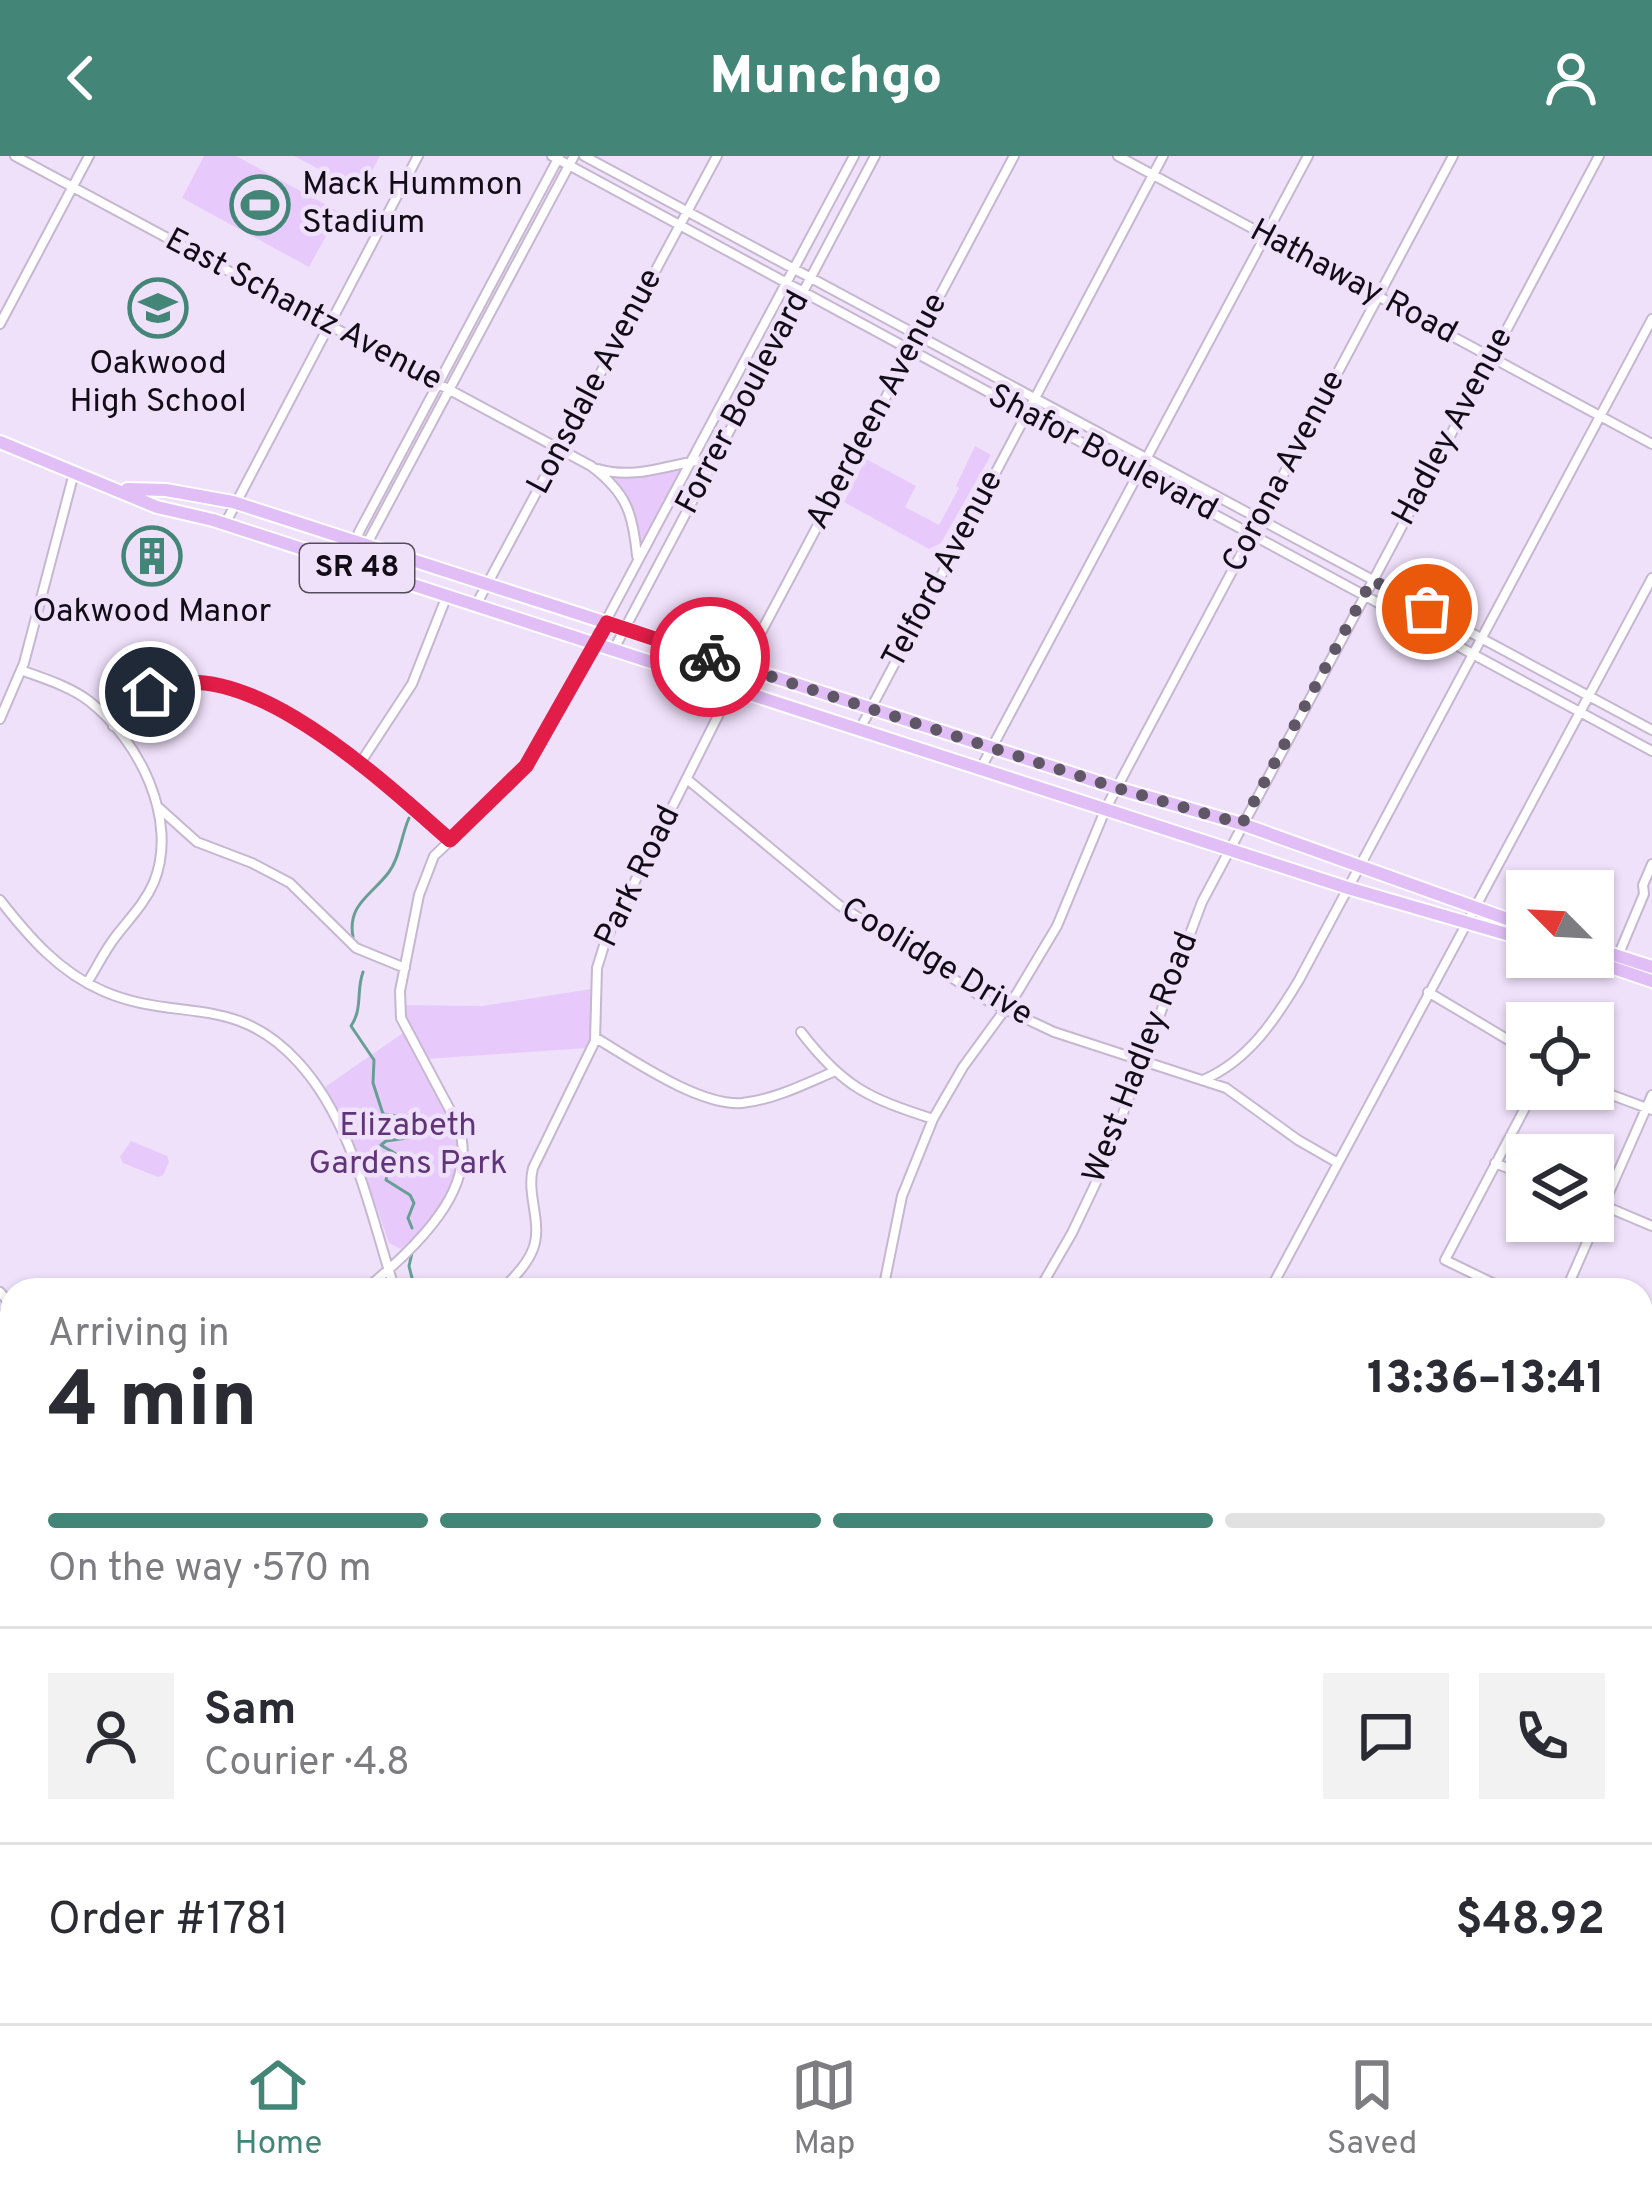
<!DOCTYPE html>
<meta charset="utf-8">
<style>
:root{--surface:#fff;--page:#f2f2f3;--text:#2b2b33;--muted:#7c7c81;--line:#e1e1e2;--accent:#438576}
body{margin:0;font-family:Overpass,sans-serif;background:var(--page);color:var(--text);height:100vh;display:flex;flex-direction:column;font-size:45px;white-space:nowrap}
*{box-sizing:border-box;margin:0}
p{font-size:39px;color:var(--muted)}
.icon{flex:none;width:66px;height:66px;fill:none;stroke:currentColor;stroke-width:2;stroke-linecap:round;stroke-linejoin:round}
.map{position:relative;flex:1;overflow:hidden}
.side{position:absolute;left:0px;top:1122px;width:1653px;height:747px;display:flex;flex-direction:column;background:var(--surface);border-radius:36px 36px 0 0;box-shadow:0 3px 9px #0004}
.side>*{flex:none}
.needle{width:78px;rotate:294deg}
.fabs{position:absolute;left:1506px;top:714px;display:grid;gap:24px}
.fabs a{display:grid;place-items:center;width:108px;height:108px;border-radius:0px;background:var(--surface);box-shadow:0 3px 9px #0004;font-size:60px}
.pin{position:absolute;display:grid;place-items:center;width:102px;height:102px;color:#fff;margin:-51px;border:6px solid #fff;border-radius:50%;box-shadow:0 3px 12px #0007}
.courier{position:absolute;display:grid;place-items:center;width:120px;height:120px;margin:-60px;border:9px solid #e11d48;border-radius:50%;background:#fff;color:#222;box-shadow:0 3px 15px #0007}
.headline em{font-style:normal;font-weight:800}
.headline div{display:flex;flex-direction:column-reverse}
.headline{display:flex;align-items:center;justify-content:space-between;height:204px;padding:0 48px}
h1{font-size:78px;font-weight:800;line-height:90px}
.bar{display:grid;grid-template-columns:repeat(4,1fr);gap:18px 12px;align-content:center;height:144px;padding:0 48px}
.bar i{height:15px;border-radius:9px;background:var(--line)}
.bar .on{background:var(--accent)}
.bar p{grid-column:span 4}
.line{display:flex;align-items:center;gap:30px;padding:0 48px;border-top:3px solid var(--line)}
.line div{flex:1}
.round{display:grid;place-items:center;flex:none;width:126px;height:126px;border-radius:0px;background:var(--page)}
header{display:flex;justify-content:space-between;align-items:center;height:156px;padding:0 48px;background:var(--accent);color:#fff;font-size:54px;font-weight:800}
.tabs{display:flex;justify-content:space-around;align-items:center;height:168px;border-top:3px solid var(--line);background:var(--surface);font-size:33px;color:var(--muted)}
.tabs a{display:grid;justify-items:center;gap:6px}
.tabs .on{color:var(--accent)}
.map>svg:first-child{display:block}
.green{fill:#e7cafb}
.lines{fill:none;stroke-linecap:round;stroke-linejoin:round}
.stream{stroke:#679f94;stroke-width:3}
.street-casing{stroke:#c6b7d0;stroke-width:12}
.primary-casing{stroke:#fff;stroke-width:16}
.street{stroke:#fff;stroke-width:8}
.primary{stroke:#e2bef7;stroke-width:12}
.done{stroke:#5f5766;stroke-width:12;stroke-dasharray:0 21.6}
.route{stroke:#e11d48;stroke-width:15}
.labels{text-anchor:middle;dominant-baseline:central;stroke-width:9;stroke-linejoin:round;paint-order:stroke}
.shield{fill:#f0e1fb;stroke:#544c5a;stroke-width:3}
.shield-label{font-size:30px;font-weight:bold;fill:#110c15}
.poi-label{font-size:33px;fill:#110c15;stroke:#f0e1fb}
.street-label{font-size:33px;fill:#110c15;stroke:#f0e1fb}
.park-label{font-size:33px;fill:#5f3478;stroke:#f0e1fb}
</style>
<header><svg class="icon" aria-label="back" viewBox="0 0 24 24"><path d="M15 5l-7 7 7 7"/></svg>Munchgo<svg class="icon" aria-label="person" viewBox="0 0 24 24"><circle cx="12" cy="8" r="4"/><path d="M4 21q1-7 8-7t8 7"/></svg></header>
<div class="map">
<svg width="1652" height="1867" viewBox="0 0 1652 1867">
<rect width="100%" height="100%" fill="#f0e1fb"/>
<!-- green -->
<path class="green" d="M204 0H236L339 56 309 111 182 42Z
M294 0H380L361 35Z
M975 290 991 299 941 387 929 393 844 346 866 303 916 330 905 351 939 369 959 332 956 330Z
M690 304 644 391 636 388 635 367 603 319 608 316 626 319Z
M591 833 592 872 587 892 426 903 405 863 403 849 482 850Z
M403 877 452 964 461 990 455 1018 432 1063 401 1093 389 1087 360 1004 325 931Z
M131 985 167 1000 169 1006 163 1019 158 1021 123 1007 120 1001Z
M1652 1509V1867H80L29 1857H1641V1523Z
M0 1679 12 1682V1854L0 1851Z"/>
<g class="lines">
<!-- stream -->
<path class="stream" d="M353 781C347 748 372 739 389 716 400 701 401 680 409 662
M363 816C356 835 363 852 351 870L374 904 373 927 383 958 402 961 414 971V981L386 985 381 989C390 996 403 997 400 1011L387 1019 386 1024 410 1039 414 1047 408 1062 412 1072
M412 1097 409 1110 415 1134
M0 1352 6 1348"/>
<defs>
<path id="street" d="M15 0 591 310C627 337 633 358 637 400
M552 0 1652 595
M584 0 1652 574
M1118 0 1652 288
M0 168 89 0
M598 313C640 325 673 305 714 303
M225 368 418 0
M347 408 359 376 559 1
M355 410 574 0
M476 449 717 0
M614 493 875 0
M21 514C45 523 69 530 89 545 139 584 179 664 154 726 145 747 130 762 116 780 105 794 97 811 87 827
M0 563 24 507 74 317
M113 570C133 549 151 529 182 525 261 515 392 634 450 684
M860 573 1163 0
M359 609 412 528 446 442
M981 612 1308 0
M688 624 839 749 988 845 1054 876 1226 932 1298 984 1338 1007
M158 651 197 686 252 707 290 727 356 792 405 812
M0 744C29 781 59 816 103 835 176 867 234 836 298 906 354 967 370 1058 395 1134
M1618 800 1644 738 1643 729 1652 708
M1428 836 1527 895
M801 876C843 931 868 942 933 963
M596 882C633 904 699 950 742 947 773 944 805 928 833 916
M1203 924C1248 905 1275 864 1299 824L1652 163
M1593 932 1652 954
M1495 1007 1527 1020
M1593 1045 1652 1070
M365 1134C409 1096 482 1035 458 969L401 862 400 835 419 739 434 700 513 625 538 592 854 0
M502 1134C513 1122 527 1109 533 1093 543 1067 526 1039 533 1012L595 885 597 812 606 783 742 512 1014 0
M883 1134 902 1040 933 963 963 911 1017 837 1057 770 1106 652 1453 0
M1039 1134 1072 1077 1101 1016 1202 746 1599 0
M1270 1134 1652 422
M1507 1134 1445 1104 1535 933
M1566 1134 1652 939
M0 1136 12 1150 0 1161
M1641 1198 1652 1206
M0 1334 12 1338
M1641 1367 1652 1374
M1641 1523 1652 1510
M0 1548 12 1546
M1508 1857 1517 1867
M413 1867 422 1857"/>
<path id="primary" d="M0 286 157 351 213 364 1348 732 1527 784
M127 333 166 334 233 346 1117 632 1242 668 1527 770
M1593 792 1652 811
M1581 801 1652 825"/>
</defs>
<!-- street casing -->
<use href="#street" class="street-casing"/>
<!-- primary casing -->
<use href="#primary" class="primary-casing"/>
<!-- street -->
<use href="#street" class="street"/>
<!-- primary -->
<use href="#primary" class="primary"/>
</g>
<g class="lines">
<!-- done -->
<path class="done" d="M710 501 1117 632 1242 668 1372 424 1427 453"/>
<!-- route -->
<path class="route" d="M150 536C240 488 385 628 450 684L526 610 607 467 710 501"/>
</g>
<!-- icons -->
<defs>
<symbol id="stadium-ring" viewBox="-11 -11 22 22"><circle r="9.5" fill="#f0e1fb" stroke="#438576" stroke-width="1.5"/><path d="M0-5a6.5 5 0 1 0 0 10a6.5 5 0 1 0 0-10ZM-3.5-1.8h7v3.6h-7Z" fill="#438576"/></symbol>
<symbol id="school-ring" viewBox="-11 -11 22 22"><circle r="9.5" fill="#f0e1fb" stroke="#438576" stroke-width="1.5"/><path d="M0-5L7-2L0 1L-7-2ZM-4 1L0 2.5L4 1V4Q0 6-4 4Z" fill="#438576"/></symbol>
<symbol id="building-ring" viewBox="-11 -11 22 22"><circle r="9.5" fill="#f0e1fb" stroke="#438576" stroke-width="1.5"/><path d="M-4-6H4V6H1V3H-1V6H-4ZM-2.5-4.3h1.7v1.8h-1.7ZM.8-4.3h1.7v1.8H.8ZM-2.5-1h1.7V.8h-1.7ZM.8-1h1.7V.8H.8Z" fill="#438576"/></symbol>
</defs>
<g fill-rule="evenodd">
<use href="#stadium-ring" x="227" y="16" width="66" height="66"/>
<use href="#school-ring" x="125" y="119" width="66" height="66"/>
<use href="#building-ring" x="119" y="367" width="66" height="66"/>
</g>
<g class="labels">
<!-- shield labels -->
<rect class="shield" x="300" y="388" width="114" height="48" rx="9"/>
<g class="shield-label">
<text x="357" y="412">SR 48</text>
</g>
<!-- poi labels -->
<g class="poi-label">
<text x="302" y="30" text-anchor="start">Mack Hummon<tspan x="302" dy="38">Stadium</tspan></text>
<text x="158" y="209">Oakwood<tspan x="158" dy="38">High School</tspan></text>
<text x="152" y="457">Oakwood Manor</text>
</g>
<!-- street labels -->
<g class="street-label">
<text transform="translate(1353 127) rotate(28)">Hathaway Road</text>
<text transform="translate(303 155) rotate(28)">East Schantz Avenue</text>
<text transform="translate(596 226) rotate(-62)">Lonsdale Avenue</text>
<text transform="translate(744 247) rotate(-62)">Forrer Boulevard</text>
<text transform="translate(878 256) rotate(-62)">Aberdeen Avenue</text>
<text transform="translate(1454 271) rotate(-62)">Hadley Avenue</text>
<text transform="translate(1102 298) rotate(28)">Shafor Boulevard</text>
<text transform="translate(1285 316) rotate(-62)">Corona Avenue</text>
<text transform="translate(944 414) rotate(-62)">Telford Avenue</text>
<text transform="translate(639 721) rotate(-64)">Park Road</text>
<text transform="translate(936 807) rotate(31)">Coolidge Drive</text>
<text transform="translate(1142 902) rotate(-69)">West Hadley Road</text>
</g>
<!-- park labels -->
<g class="park-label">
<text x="408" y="971">Elizabeth<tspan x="408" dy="38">Gardens Park</tspan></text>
</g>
</g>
</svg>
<div class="fabs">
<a><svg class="needle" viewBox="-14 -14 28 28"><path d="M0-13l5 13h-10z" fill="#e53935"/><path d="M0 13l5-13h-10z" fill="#7c7c81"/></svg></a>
<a><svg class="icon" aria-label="locate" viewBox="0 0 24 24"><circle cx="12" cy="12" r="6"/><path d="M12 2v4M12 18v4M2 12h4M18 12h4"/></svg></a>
<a><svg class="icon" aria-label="layers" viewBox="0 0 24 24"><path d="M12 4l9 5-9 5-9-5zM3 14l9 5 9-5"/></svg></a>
</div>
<div class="pin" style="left:1427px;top:453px;background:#ea580c"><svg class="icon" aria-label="bag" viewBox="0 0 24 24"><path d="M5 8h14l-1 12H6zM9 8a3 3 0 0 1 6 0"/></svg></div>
<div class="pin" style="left:150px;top:536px;background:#1f2937"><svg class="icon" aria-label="home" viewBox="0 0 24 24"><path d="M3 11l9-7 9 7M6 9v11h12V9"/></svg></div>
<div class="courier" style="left:710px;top:501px"><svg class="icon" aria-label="bike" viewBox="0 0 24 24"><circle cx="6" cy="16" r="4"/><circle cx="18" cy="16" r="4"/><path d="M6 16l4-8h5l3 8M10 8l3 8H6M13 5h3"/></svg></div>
<section class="side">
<div class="headline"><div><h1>4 min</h1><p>Arriving in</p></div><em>13:36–13:41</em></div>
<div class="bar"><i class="on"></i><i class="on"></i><i class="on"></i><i></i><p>On the way · 570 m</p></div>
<div class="line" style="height:216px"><a class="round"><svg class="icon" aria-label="person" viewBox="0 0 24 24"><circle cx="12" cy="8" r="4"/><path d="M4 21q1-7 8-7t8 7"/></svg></a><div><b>Sam</b><p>Courier · 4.8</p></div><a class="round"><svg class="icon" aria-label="chat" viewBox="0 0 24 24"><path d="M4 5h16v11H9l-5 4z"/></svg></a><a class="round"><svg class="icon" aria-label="phone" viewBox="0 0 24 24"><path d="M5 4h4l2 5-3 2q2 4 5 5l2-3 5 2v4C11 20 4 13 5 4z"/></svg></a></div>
<div class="line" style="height:156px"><div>Order #1781</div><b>$48.92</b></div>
</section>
</div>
<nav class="tabs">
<a class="on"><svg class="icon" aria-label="home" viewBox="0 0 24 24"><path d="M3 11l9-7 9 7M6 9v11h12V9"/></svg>Home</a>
<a><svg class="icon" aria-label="map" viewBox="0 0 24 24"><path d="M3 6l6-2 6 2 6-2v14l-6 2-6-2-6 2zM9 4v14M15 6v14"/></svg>Map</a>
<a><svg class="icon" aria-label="saved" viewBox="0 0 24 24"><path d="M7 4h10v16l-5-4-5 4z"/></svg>Saved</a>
</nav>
